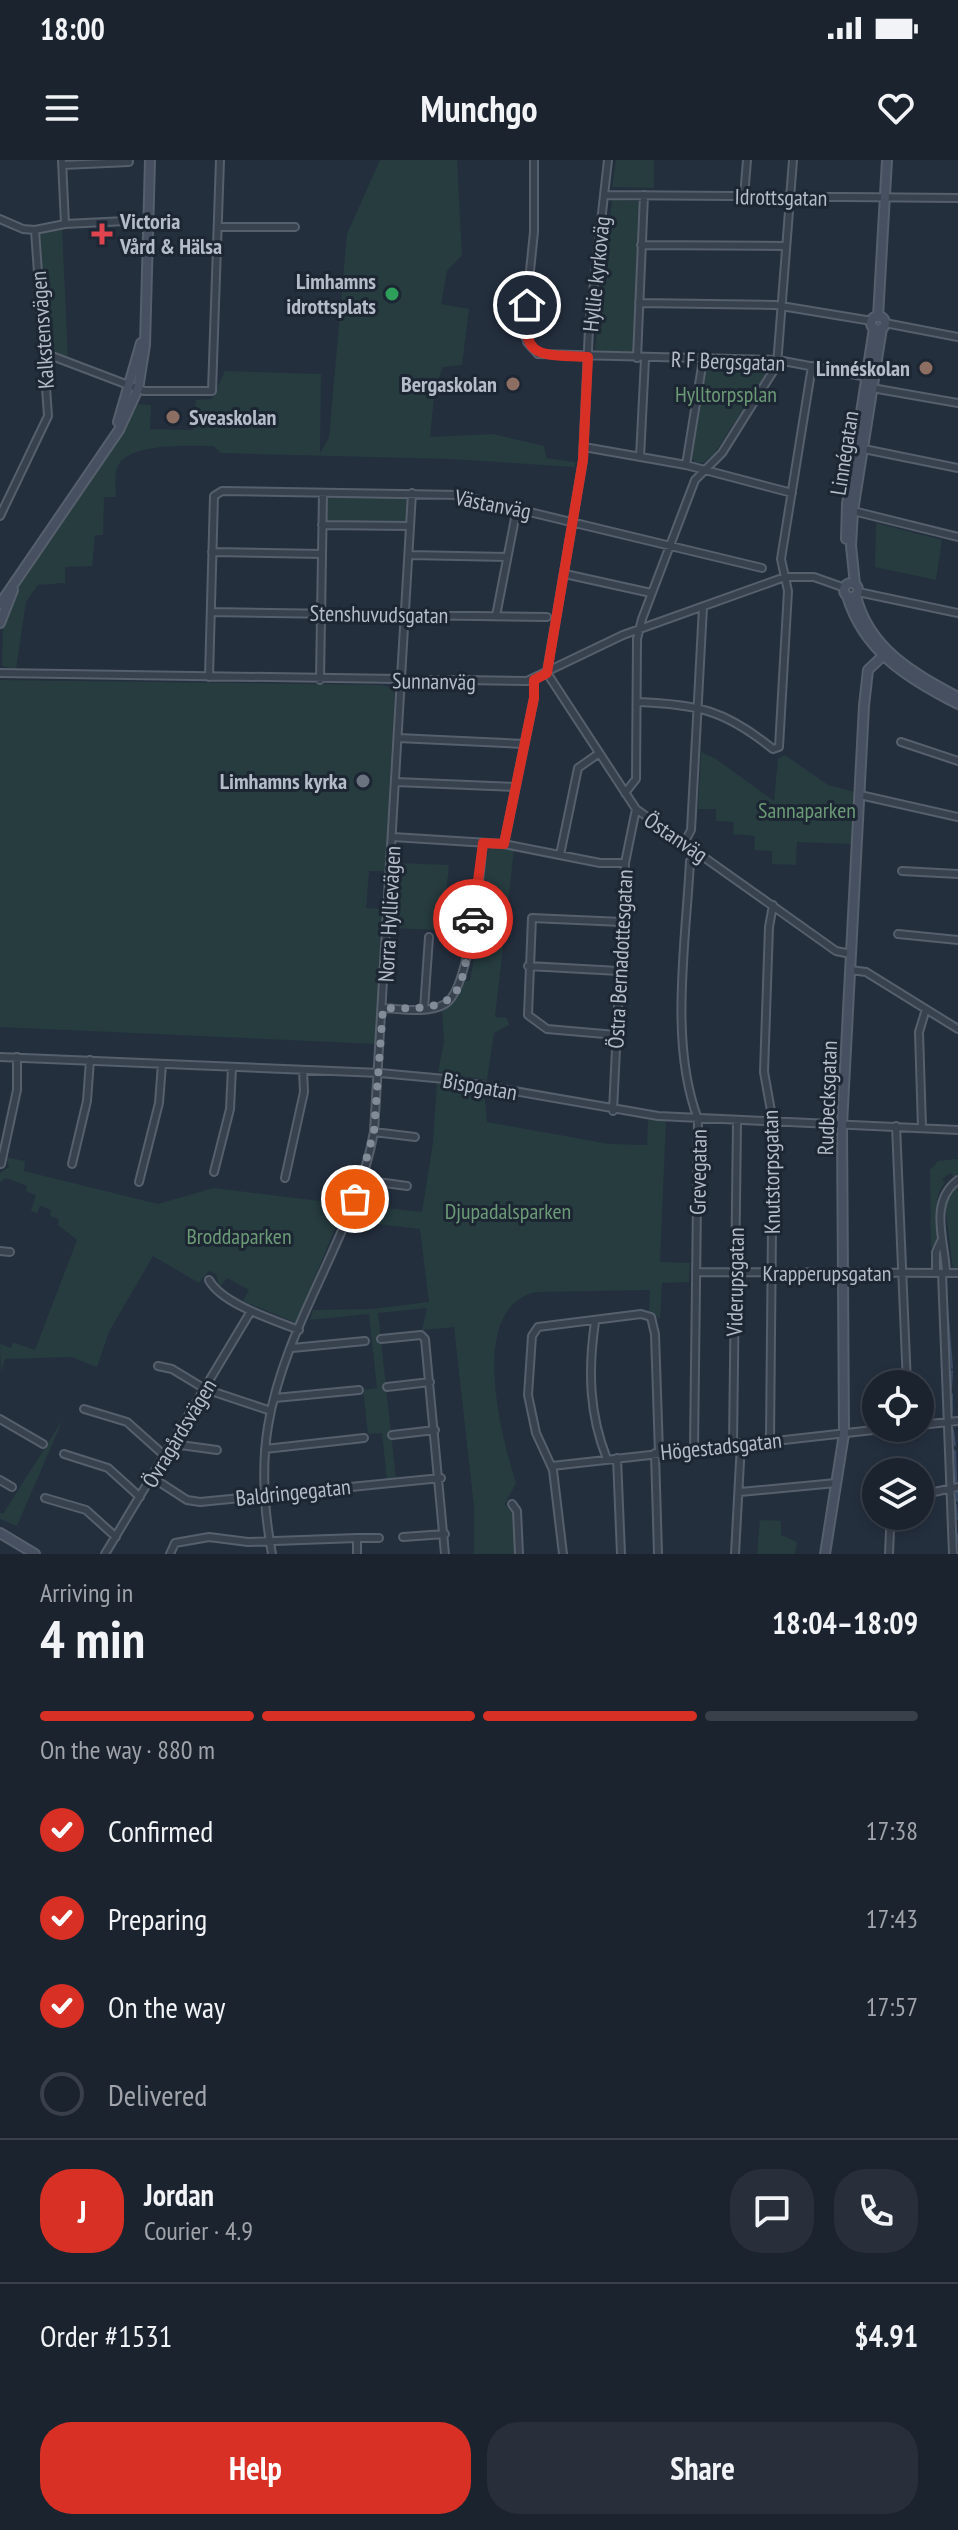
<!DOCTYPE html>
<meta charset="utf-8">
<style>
:root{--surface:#1b232e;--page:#282f3a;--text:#f1f3f6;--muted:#a0a4aa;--line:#39404a;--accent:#d93025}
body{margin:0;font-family:"PT Sans Narrow",sans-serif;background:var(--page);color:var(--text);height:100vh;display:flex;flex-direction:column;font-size:30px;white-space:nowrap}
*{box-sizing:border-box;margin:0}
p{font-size:26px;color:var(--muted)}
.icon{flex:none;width:44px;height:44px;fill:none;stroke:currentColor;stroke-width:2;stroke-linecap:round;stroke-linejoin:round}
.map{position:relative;height:1394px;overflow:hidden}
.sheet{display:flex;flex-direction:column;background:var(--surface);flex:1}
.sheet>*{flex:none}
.fabs{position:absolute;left:862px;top:1210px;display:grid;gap:16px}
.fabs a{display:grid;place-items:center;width:72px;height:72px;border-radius:50%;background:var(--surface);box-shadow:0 4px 12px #0003,0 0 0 2px var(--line);font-size:40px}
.pin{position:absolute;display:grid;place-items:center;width:68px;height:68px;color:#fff;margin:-34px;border:4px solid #fff;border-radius:50%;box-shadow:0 2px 8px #0007}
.courier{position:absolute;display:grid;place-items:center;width:80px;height:80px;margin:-40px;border:6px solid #d93025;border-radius:50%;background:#fff;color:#222;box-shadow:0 2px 10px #0007}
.head em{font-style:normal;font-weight:700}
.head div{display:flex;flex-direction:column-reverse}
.head{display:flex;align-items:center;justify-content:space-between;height:136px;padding:0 40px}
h1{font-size:52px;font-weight:700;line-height:60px}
.bar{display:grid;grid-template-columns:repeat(4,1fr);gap:12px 8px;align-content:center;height:96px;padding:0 40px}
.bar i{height:10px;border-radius:6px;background:var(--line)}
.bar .active{background:var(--accent)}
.bar p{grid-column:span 4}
.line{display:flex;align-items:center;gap:20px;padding:0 40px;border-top:2px solid var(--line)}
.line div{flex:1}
.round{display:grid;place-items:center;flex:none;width:84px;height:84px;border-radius:32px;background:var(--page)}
ol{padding:0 40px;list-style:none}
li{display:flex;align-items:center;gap:24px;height:88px}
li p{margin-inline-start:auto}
li .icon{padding:8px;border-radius:50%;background:var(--accent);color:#fff;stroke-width:4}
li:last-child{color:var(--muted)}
li i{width:44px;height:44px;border:4px solid var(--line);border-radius:50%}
.primary-button{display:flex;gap:16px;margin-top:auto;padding:16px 40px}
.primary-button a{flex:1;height:92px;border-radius:32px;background:var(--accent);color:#fff;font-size:32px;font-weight:700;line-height:92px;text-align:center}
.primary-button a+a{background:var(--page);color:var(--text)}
.status{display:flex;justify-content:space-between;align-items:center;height:56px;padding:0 40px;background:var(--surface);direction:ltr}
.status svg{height:22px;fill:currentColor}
header{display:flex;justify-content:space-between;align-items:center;height:104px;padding:0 40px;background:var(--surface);font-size:36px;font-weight:700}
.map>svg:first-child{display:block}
.green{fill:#263c3f}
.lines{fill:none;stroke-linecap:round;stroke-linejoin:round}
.stream{stroke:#394c67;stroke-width:2}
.street-casing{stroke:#565f6c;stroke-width:10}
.secondary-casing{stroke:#565f6c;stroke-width:12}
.street{stroke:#38414e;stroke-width:6}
.secondary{stroke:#465061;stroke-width:8}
.done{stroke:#828b98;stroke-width:8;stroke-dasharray:0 14.4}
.route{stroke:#d93025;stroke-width:10}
.health-dot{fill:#e0444e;stroke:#1d2633;stroke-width:3}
.leisure-dot{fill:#2e9e5b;stroke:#1d2633;stroke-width:3}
.education-dot{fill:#8d6e63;stroke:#1d2633;stroke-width:3}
.worship-dot{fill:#6b7280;stroke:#1d2633;stroke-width:3}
.labels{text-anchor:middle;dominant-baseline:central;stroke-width:6;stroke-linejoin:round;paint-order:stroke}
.street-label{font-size:22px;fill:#b4bcc9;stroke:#1d2633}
.poi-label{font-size:22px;font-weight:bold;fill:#b4bcc9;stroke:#1d2633;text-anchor:end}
.park-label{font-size:22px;fill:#6b9a76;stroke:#1d2633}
</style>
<div class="status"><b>18:00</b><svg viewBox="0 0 49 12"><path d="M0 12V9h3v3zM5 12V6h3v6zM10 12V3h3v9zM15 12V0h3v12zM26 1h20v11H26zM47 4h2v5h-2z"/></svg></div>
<header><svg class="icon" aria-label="menu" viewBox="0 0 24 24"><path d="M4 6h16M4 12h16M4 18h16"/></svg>Munchgo<svg class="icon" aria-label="heart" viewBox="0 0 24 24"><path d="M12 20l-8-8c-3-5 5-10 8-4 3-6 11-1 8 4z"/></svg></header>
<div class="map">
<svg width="958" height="1394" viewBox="0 0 958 1394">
<rect width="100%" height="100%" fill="#242f3e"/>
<!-- green -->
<path class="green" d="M380 0H457L462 95 447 111 441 144 469 149 462 205 443 207 435 228 430 277 493 274 544 286 546 298 575 302V307L451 299 220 293 214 286C191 286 129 282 118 306 114 313 116 328 116 337H104L103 375H95L92 406 65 407V423L38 425 26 442 16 509 2 506 3 461 18 429 138 244 151 245 150 269 193 270 196 240 212 239 225 211 321 214 320 293 329 278 347 74Z
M616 0H654V28L612 27Z
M612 40 641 41 633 191 628 195 595 190Z
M62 67 68 200 46 191 37 71Z
M713 204 714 208 760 209V205H766L769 209 714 294 703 303 695 302 692 298 706 209Z
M327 336H408V362L327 361Z
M876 363 942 380 936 420 875 407Z
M0 520 382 525 395 529 385 711H369L366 748 383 749 376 884 0 867Z
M701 592 716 599 774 641 778 599 785 595 828 625 855 632 851 684 797 682 796 705 772 704V691L754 690 755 676 733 674 734 662 716 661V649H698Z
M489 686 514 690 495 857 507 858 509 865 494 873 487 920 438 912 444 882 442 851 457 839 465 821H470L475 791 471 790Z
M399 703 449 705 443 764 462 765V771L391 768Z
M437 923 484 930 487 962 609 984 647 985 648 960 666 961 660 1102 690 1103 689 1122 662 1123 660 1159 649 1152 650 1130 536 1132C466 1148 502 1277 516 1323L505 1344 514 1355 515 1394H474V1347L454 1167 422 1170 427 1148 378 1153 396 1319 387 1320 382 1273 368 1274 363 1230 377 1228 369 1154 310 1160 313 1150 372 1149 429 1142 420 1069 353 1061 359 1045 422 1052 433 982Z
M6 997 25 1001 24 1011 158 1044 213 1028 345 1044 296 1163 243 1141 249 1130 227 1118 219 1128 216 1114 209 1111 199 1123 153 1096 109 1172 97 1207 72 1197 5 1199 1 1212 0 1184 11 1188 13 1182 35 1190 77 1080 58 1065 59 1059 50 1056 51 1050 40 1046 37 1053 31 1051 36 1035 26 1031 27 1026 6 1018 0 1022V1013L9 1007Z
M958 999V1014L954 1017 951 1013 942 1019 945 1023C927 1041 948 1073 931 1088L930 1010 938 1001Z
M958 1026V1109H953L945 1043 948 1035Z
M63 1259 17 1366 0 1359V1353L3 1354Z
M760 1360 781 1361V1375L797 1382 795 1394H757Z"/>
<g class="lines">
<!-- stream -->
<path class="stream" d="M945 1120 952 1208
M951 1230 952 1211
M952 1252V1234
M953 1270 955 1285
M955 1291 956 1321
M957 1341V1332
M956 1345 957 1359
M958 1383V1374"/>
<defs>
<path id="street" d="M534 0V72L524 169 527 182 538 194 778 200 867 217
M63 5 129 2
M604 35 958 38
M744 37 747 0
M0 59 23 69 35 70
M65 64 146 60
M219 67H295
M641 85 786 86
M639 143 775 145 872 161
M885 163 958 177
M44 193 144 231H212L220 0
M637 198 644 35
M872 228 958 243
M584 287 686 305 792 333
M859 288 958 308
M640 297 645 199
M686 305 703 200
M853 351 958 377
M0 356 48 256 35 70 65 64 62 0
M322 365 410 366
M212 392 322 394
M409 395 507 397
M565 414 651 433
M858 432 958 453
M211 452 547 457
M496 456 517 348
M547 512 583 300 589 168 608 0
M0 513 527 521 623 475 785 417H814L845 428
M547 513 636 649 836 791 851 794
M209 517 214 336 222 331 459 335 762 408
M320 520 323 333
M637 542C697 544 725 550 773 589L779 587 788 431 781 399 812 206
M398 578 524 584
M901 582 958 601
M396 622 515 627
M625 633 636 619 637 479 642 459 695 320 722 293 777 205 793 0
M860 635 958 657
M393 677 504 684 600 703H625
M684 683 691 670 703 447
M504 684 534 538V520
M560 695 578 608 598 594
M902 711 958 714
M898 774 958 780
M528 806 619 811
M850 810 866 812 958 869
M383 848C402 849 428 854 445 844 470 830 480 712 483 683
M424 849 429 777
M616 875 547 869 528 855 532 758 622 762
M0 897 380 913 445 919 658 956 958 970
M613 951 625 703 636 649
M896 966 907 1224
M922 968 919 872 926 849
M374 972 415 977
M1 1004 17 930V897
M72 1004 87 941 90 900
M214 1012 230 949 232 908
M285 1018 304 932 303 910
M363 1020 407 1026
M139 1022 159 943 162 904
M0 1091 10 1092
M696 1112 958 1113
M936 1113V1092L941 1081
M942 1113 953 1394
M946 1113C945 1080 928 1043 958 1020
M209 1120C222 1144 274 1160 299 1170
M595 1162C588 1210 589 1254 607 1299
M381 1179 421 1175 425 1179 445 1394
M292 1188 365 1181
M158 1206 172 1209 205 1229 271 1251
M387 1227 430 1222
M275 1238 359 1230
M84 1249 127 1262 165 1296
M0 1259 43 1284
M920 1265 958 1261
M392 1275 435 1270
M770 1280 773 962 764 912 769 767 773 745
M173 1284 217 1290
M733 1284 737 961
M265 1289 364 1278
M694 1289 698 959C669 883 686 782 690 701L697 691
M655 1293 658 1394
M64 1294 108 1308 140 1337
M617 1298 621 1394
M552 1306 891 1268
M153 1318 187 1340 200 1342 441 1318
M0 1320 12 1327
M740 1332 836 1323
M920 1335 958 1327
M45 1338 86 1350 116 1377
M512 1344 517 1351 519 1394
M403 1377 445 1374
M357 1378H379
M105 1394 251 1151
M170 1394 175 1383 209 1377 248 1382 357 1378V1394
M272 1394C264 1351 261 1309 268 1266 285 1162 355 1075 374 972L412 333
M563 1394 553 1310 536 1273 528 1235 532 1176 538 1167 641 1154 651 1157 655 1174 659 1293
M735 1394 741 1283
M889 1394 890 1370 897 1356"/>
<path id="secondary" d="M871 163a7 7 0 1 1 14 0a7 7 0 1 1-14 0Z
M878 157 887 0
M118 262 141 183
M846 379 847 344 874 168
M844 430a7 7 0 1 1 14 0a7 7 0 1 1-14 0Z
M855 424 851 386 853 351 882 168
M847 436C864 492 909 519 958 544
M856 436C869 489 913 513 958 537
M0 444 119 270 138 229 145 185 150 0
M0 463 13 430
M0 1373 35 1394
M825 1394 844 1274 842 965 864 546 868 510 887 492"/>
</defs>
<!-- street casing -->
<use href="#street" class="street-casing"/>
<!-- secondary casing -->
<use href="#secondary" class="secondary-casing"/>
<!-- street -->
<use href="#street" class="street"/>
<!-- secondary -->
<use href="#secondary" class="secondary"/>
</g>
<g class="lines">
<!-- done -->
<path class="done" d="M355 1039 374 972 383 848C468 851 459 836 473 759"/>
<!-- route -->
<path class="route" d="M473 759 483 683 504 684 534 538V520L547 513 583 300 588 197C541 194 521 201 527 145"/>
</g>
<!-- markers -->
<path class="health-dot" d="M98 62h8v8h8v8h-8v8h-8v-8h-8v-8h8z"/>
<circle class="leisure-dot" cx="392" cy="134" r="8"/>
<g class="education-dot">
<circle cx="926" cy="208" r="8"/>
<circle cx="513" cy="224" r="8"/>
<circle cx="173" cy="257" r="8"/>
</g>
<circle class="worship-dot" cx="363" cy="621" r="8"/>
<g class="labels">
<!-- street labels -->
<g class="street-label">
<text transform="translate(781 37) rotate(1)">Idrottsgatan</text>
<text transform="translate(596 114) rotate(-84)">Hyllie kyrkoväg</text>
<text transform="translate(42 170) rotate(-94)">Kalkstensvägen</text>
<text transform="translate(728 201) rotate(2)">R F Bergsgatan</text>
<text transform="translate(844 293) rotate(-81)">Linnégatan</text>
<text transform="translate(493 344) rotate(11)">Västanväg</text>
<text transform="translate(379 454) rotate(1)">Stenshuvudsgatan</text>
<text transform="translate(434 521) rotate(1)">Sunnanväg</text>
<text transform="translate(676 677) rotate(34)">Östanväg</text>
<text transform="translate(389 754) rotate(-87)">Norra Hyllievägen</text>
<text transform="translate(620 799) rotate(-87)">Östra Bernadottesgatan</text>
<text transform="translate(480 926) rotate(10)">Bispgatan</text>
<text transform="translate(827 938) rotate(-88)">Rudbecksgatan</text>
<text transform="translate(698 1012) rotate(-89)">Grevegatan</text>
<text transform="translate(771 1012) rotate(-91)">Knutstorpsgatan</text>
<text x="827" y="1113">Krapperupsgatan</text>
<text transform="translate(735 1122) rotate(-89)">Viderupsgatan</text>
<text transform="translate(179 1273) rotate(-59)">Övragårdsvägen</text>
<text transform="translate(721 1286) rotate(-6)">Högestadsgatan</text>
<text transform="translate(293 1332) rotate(-6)">Baldringegatan</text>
</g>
<!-- poi labels -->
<g class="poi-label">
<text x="120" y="61" text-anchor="start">Victoria<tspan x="120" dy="25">Vård &amp; Hälsa</tspan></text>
<text x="376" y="121">Limhamns<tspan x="376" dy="25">idrottsplats</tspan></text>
<text x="910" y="208">Linnéskolan</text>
<text x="497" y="224">Bergaskolan</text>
<text x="189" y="257" text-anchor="start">Sveaskolan</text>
<text x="347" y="621">Limhamns kyrka</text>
</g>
<!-- park labels -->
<g class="park-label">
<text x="726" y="234">Hylltorpsplan</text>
<text x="807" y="650">Sannaparken</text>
<text x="508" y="1051">Djupadalsparken</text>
<text x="239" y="1076">Broddaparken</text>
</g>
</g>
</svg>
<div class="fabs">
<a><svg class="icon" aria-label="locate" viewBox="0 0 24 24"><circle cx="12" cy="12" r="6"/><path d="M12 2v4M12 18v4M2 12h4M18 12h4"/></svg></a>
<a><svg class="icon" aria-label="layers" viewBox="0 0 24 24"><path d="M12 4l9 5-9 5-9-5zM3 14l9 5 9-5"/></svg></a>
</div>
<div class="pin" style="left:355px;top:1039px;background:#ea580c"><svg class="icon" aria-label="bag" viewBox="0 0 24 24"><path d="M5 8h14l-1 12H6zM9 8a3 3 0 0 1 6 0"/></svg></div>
<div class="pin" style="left:527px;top:145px;background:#1f2937"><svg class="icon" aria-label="home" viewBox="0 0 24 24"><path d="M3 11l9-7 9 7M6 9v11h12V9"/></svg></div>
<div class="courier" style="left:473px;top:759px"><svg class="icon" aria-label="car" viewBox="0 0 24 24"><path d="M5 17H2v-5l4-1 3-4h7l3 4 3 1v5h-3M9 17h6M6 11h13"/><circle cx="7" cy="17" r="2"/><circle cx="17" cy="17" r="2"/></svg></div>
</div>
<section class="sheet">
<div class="head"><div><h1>4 min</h1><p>Arriving in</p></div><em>18:04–18:09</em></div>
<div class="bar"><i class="active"></i><i class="active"></i><i class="active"></i><i></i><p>On the way · 880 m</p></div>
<ol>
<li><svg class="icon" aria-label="check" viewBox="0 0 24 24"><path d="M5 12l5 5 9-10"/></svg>Confirmed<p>17:38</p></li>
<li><svg class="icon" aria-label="check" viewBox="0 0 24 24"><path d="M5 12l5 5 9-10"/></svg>Preparing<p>17:43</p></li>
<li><svg class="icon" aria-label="check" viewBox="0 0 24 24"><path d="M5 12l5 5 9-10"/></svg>On the way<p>17:57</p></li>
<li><i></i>Delivered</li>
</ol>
<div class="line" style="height:144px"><b class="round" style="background:var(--accent);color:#fff">J</b><div><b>Jordan</b><p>Courier · 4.9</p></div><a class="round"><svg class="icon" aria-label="chat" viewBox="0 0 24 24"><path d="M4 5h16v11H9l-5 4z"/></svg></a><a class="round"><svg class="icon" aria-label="phone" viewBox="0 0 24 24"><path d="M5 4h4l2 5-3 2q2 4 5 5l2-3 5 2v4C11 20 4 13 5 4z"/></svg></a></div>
<div class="line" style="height:104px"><div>Order #1531</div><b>$4.91</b></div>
<div class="primary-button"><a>Help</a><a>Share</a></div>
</section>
